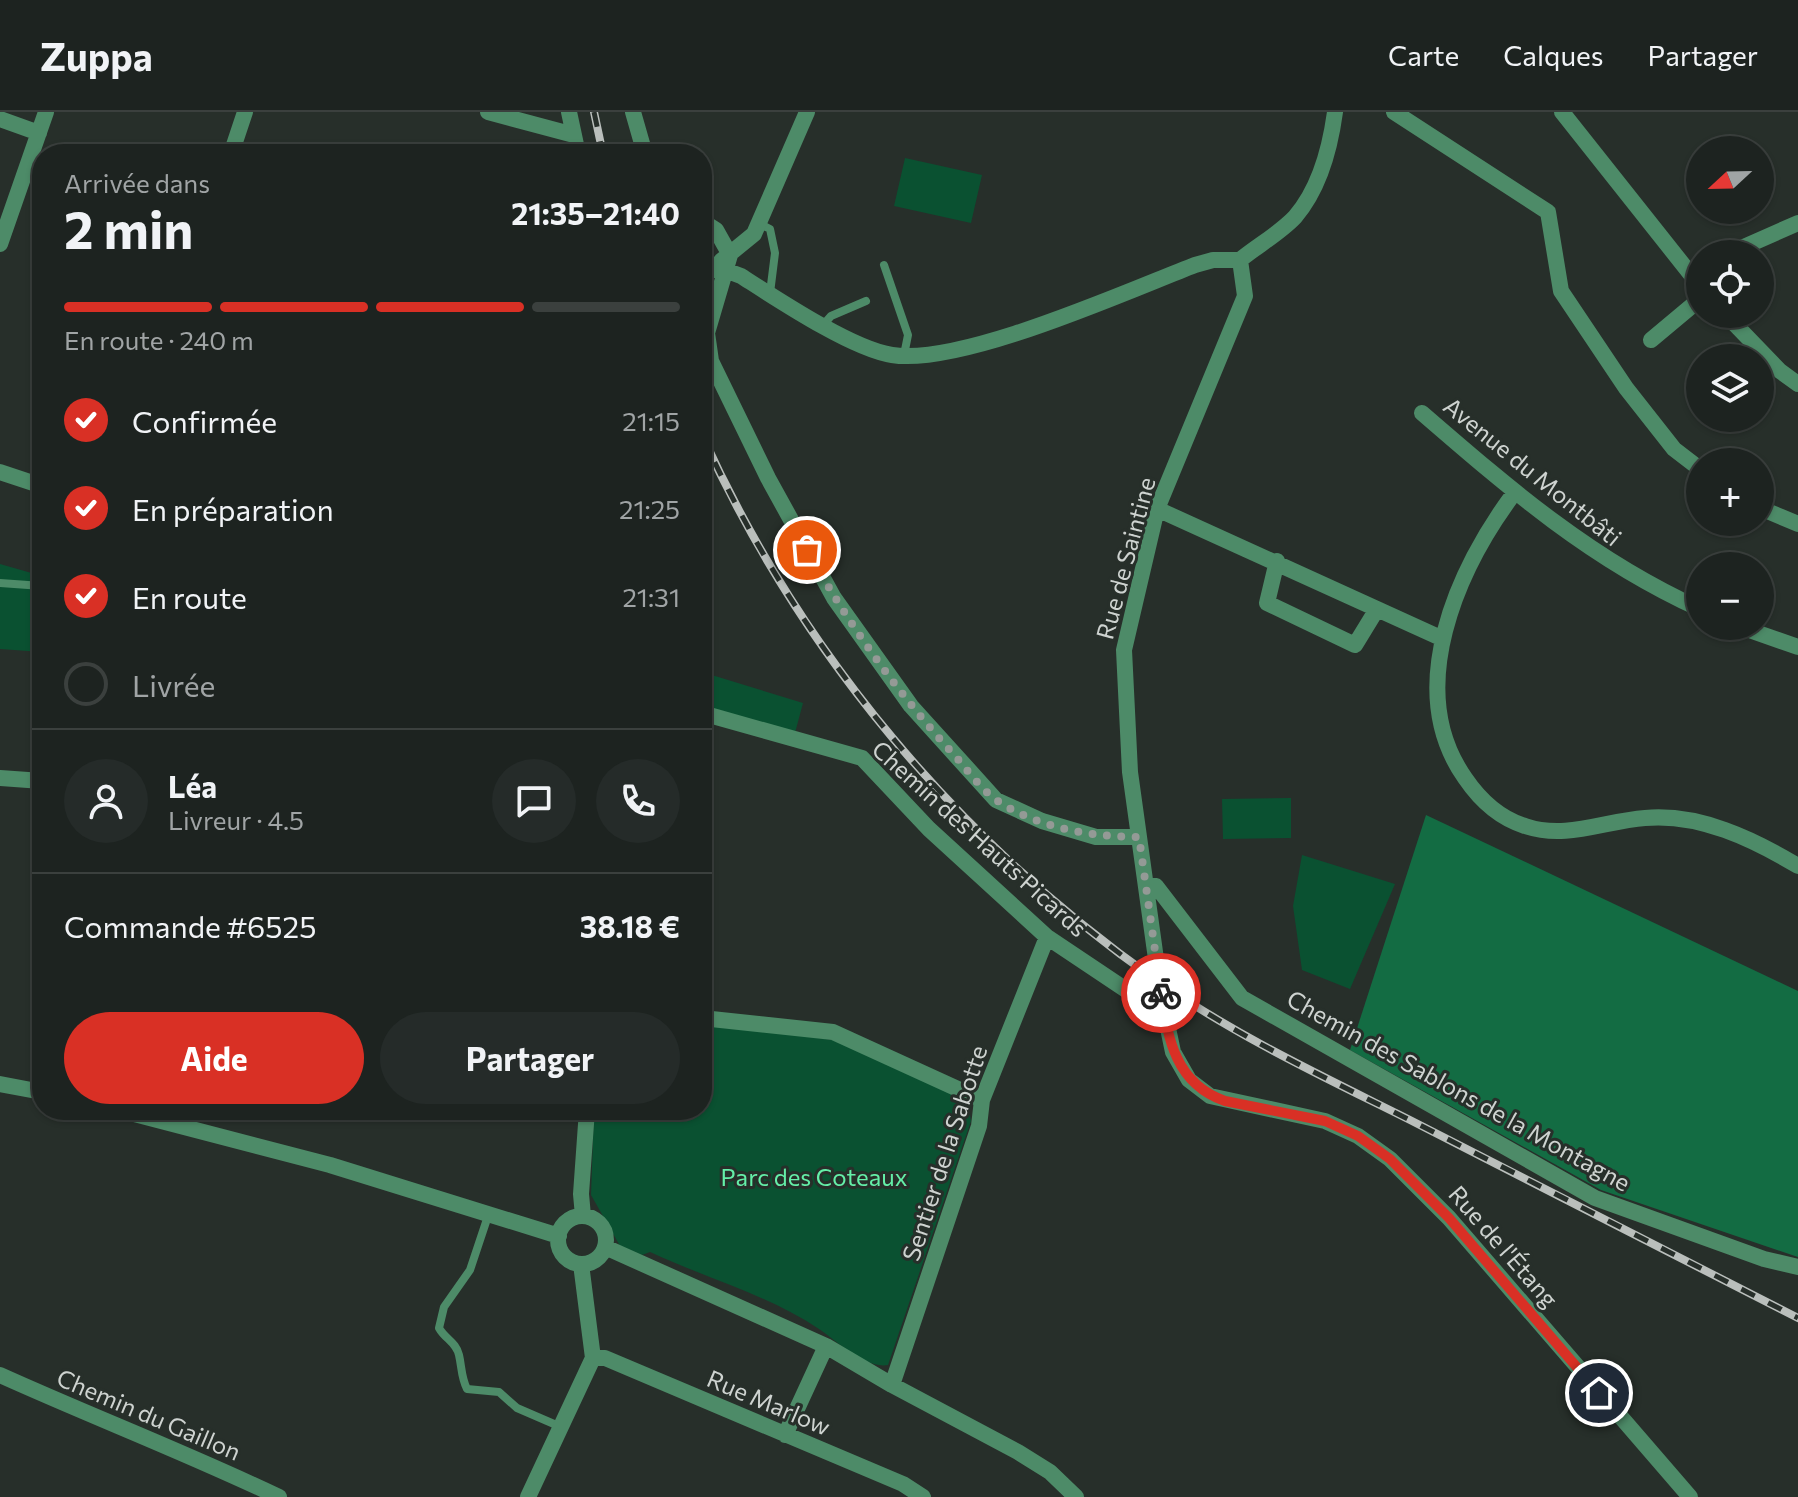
<!DOCTYPE html>
<html lang="fr">
<meta charset="utf-8">
<style>
:root{--surface:#1d2320;--page:#252b29;--text:#f1f3f6;--muted:#a0a4a5;--line:#3b403e;--accent:#d93025}
body{margin:0;font-family:Commissioner,sans-serif;background:var(--page);color:var(--text);height:100vh;display:flex;flex-direction:column;font-size:30px;white-space:nowrap}
*{box-sizing:border-box;margin:0}
p{font-size:26px;color:var(--muted)}
.icon{flex:none;width:44px;height:44px;fill:none;stroke:currentColor;stroke-width:2;stroke-linecap:round;stroke-linejoin:round}
.map{position:relative;flex:1;overflow:hidden}
.side{position:absolute;left:32px;top:32px;width:680px;height:976px;display:flex;flex-direction:column;background:var(--surface);border-radius:32px;box-shadow:0 2px 6px #0004,0 0 0 2px var(--line)}
.side>*{flex:none}
.needle{width:52px;rotate:248deg}
.buttons{position:absolute;left:1686px;top:24px;display:grid;gap:16px}
.buttons a{display:grid;place-items:center;width:88px;height:88px;border-radius:50%;background:var(--surface);box-shadow:0 2px 6px #0004,0 0 0 2px var(--line);font-size:40px}
.pin{position:absolute;display:grid;place-items:center;width:68px;height:68px;color:#fff;margin:-34px;border:4px solid #fff;border-radius:50%;box-shadow:0 2px 8px #0007}
.courier{position:absolute;display:grid;place-items:center;width:80px;height:80px;margin:-40px;border:6px solid #d93025;border-radius:50%;background:#fff;color:#222;box-shadow:0 2px 10px #0007}
.summary em{font-style:normal;font-weight:700}
.summary div{display:flex;flex-direction:column-reverse}
.summary{display:flex;align-items:center;justify-content:space-between;height:136px;padding:0 32px}
h1{font-size:52px;font-weight:700;line-height:60px}
.bar{display:grid;grid-template-columns:repeat(4,1fr);gap:12px 8px;align-content:center;height:96px;padding:0 32px}
.bar i{height:10px;border-radius:6px;background:var(--line)}
.bar .on{background:var(--accent)}
.bar p{grid-column:span 4}
.line{display:flex;align-items:center;gap:20px;padding:0 32px;border-top:2px solid var(--line)}
.line div{flex:1}
.round{display:grid;place-items:center;flex:none;width:84px;height:84px;border-radius:42px;background:var(--page)}
ol{padding:0 32px;list-style:none}
li{display:flex;align-items:center;gap:24px;height:88px}
li p{margin-inline-start:auto}
li .icon{padding:8px;border-radius:50%;background:var(--accent);color:#fff;stroke-width:4}
li:last-child{color:var(--muted)}
li i{width:44px;height:44px;border:4px solid var(--line);border-radius:50%}
.action{display:flex;gap:16px;margin-top:auto;padding:16px 32px}
.action a{flex:1;height:92px;border-radius:48px;background:var(--accent);color:#fff;font-size:32px;font-weight:700;line-height:92px;text-align:center}
.action a+a{background:var(--page);color:var(--text)}
header{display:flex;align-items:center;gap:48px;box-sizing:border-box;height:112px;padding:0 40px;background:var(--surface);border-bottom:2px solid var(--line)}
header strong{font-size:38px}
nav{display:flex;gap:44px;margin-inline-start:auto;font-size:28px}
.map>svg:first-child{display:block}
.green{fill:#0a5131}
.forest{fill:#136c43}
.lines{fill:none;stroke-linecap:round;stroke-linejoin:round}
.service{stroke:#4d8b68;stroke-width:8}
.minor{stroke:#4d8b68;stroke-width:16}
.rail-casing{stroke:#babfbc;stroke-width:8}
.rail{stroke:#272f2a;stroke-width:5;stroke-dasharray:15;stroke-linecap:butt}
.done{stroke:#949a96;stroke-width:8;stroke-dasharray:0 14.4}
.route{stroke:#d93025;stroke-width:10}
.labels{text-anchor:middle;dominant-baseline:central;stroke-width:6;stroke-linejoin:round;paint-order:stroke}
.street-label{font-size:24px;fill:#ced3d0;stroke:#272f2a}
.park-label{font-size:24px;fill:#64efa8;stroke:#272f2a}
</style>
<header>
<strong>Zuppa</strong>
<nav><a>Carte</a><a>Calques</a><a>Partager</a></nav>
</header>
<div class="map">
<svg width="1798" height="1385" viewBox="0 0 1798 1385">
<rect width="100%" height="100%" fill="#272f2a"/>
<!-- green -->
<path class="green" d="M905 46 982 63 971 111 894 94Z
M0 452 42 464V540L0 537Z
M702 560 803 591 795 621 702 594Z
M1291 686V726L1223 727 1222 687Z
M1302 743 1395 772 1350 877 1302 858 1293 794Z
M702 910 833 928 967 988 971 1009 888 1253C865 1257 837 1229 819 1217 768 1183 706 1166 650 1140L642 1143 620 1134 591 1083 594 998H702Z"/>
<!-- forest -->
<path class="forest" d="M1426 703 1798 879V1145L1601 1078 1350 938Z"/>
<g class="lines">
<!-- service -->
<path class="service" d="M758 111 770 117 775 141 770 181
M884 153 908 223 904 243
M824 212 831 204 866 189
M0 471 42 474
M488 1104 470 1158 444 1195 439 1216C445 1227 456 1230 459 1243 462 1256 461 1265 467 1277L499 1280 517 1296 561 1315"/>
<!-- minor -->
<path class="minor" d="M488 0 574 23
M569 0 578 42
M633 0 645 42
M1394 0 1548 100 1561 179 1626 276 1674 337 1700 357
M1562 0 1700 174
M0 7 39 21
M231 42 245 0
M702 109 716 118 730 143 707 221 711 249 768 366 834 486 911 594 996 688 1042 709 1096 725H1139
M0 132 46 0
M1735 142 1739 137 1798 111
M1240 148 1245 184 1157 397 1124 538 1130 660 1161 883 1173 940 1189 968 1210 984 1325 1009 1358 1024 1390 1047 1449 1106 1690 1385
M1240 148C1257 134 1280 121 1295 105 1320 76 1330 37 1335 0
M721 149 754 122 807 0
M702 158H725L741 164C777 187 852 237 892 243 961 254 1125 180 1195 153L1213 148H1240
M1725 202 1780 259 1798 272
M1651 228 1700 187
M1422 301C1511 378 1592 448 1700 497
M0 360 42 374
M1515 380C1457 457 1403 578 1465 666 1480 688 1499 706 1525 714 1566 728 1604 709 1645 706 1699 701 1753 727 1798 754
M1760 396 1798 412
M1157 397 1443 527
M1277 449 1267 491 1355 533 1377 497
M1738 514 1798 535
M702 601 862 646 929 717 1047 825 1165 904
M0 666 42 669
M1147 773 1156 774 1242 886 1595 1086 1764 1147 1798 1155
M702 906 833 920 982 988
M0 972 42 980
M119 998 330 1053 559 1124
M583 1104 581 1082 587 998
M558 1128a24 24 0 1 1 48 0a24 24 0 1 1-48 0Z
M605 1135 826 1234 892 1273 1018 1340 1050 1360 1076 1385
M593 1246H605L903 1372 923 1385
M0 1263C93 1305 187 1341 279 1385
M892 1273 979 1014 982 988 1047 825
M785 1323 826 1234
M528 1385 593 1246 581 1152"/>
<defs>
<path id="rail" d="M594 0 603 42
M702 323C801 542 960 730 1156 868 1236 924 1324 965 1410 1008 1540 1074 1669 1140 1798 1206"/>
</defs>
<!-- rail casing -->
<use href="#rail" class="rail-casing"/>
<!-- rail -->
<use href="#rail" class="rail"/>
</g>
<g class="lines">
<!-- done -->
<path class="done" d="M807 438C849 513 899 583 957 646 971 663 985 682 1004 693 1044 717 1094 725 1139 725L1161 881"/>
<!-- route -->
<path class="route" d="M1161 881C1168 928 1176 972 1225 989L1325 1009 1358 1024 1390 1047 1449 1106 1599 1281"/>
</g>
<g class="labels">
<!-- street labels -->
<g class="street-label">
<text transform="translate(1533 359) rotate(39)">Avenue du Montbâti</text>
<text transform="translate(1125 446) rotate(-75)">Rue de Saintine</text>
<text transform="translate(980 726) rotate(42)">Chemin des Hauts Picards</text>
<text transform="translate(1459 978) rotate(29)">Chemin des Sablons de la Montagne</text>
<text transform="translate(944 1041) rotate(-72)">Sentier de la Sabotte</text>
<text transform="translate(1504 1134) rotate(49)">Rue de l'Étang</text>
<text transform="translate(769 1290) rotate(23)">Rue Marlow</text>
<text transform="translate(149 1302) rotate(23)">Chemin du Gaillon</text>
</g>
<!-- park labels -->
<g class="park-label">
<text x="814" y="1064">Parc des Coteaux</text>
</g>
</g>
</svg>
<div class="buttons">
<a><svg class="needle" viewBox="-14 -14 28 28"><path d="M0-13l5 13h-10z" fill="#e53935"/><path d="M0 13l5-13h-10z" fill="#a0a4a5"/></svg></a>
<a><svg class="icon" aria-label="locate" viewBox="0 0 24 24"><circle cx="12" cy="12" r="6"/><path d="M12 2v4M12 18v4M2 12h4M18 12h4"/></svg></a>
<a><svg class="icon" aria-label="layers" viewBox="0 0 24 24"><path d="M12 4l9 5-9 5-9-5zM3 14l9 5 9-5"/></svg></a>
<a>+</a>
<a>−</a>
</div>
<div class="pin" style="left:807px;top:438px;background:#ea580c"><svg class="icon" aria-label="bag" viewBox="0 0 24 24"><path d="M5 8h14l-1 12H6zM9 8a3 3 0 0 1 6 0"/></svg></div>
<div class="pin" style="left:1599px;top:1281px;background:#1f2937"><svg class="icon" aria-label="home" viewBox="0 0 24 24"><path d="M3 11l9-7 9 7M6 9v11h12V9"/></svg></div>
<div class="courier" style="left:1161px;top:881px"><svg class="icon" aria-label="bike" viewBox="0 0 24 24"><circle cx="6" cy="16" r="4"/><circle cx="18" cy="16" r="4"/><path d="M6 16l4-8h5l3 8M10 8l3 8H6M13 5h3"/></svg></div>
<section class="side">
<div class="summary"><div><h1>2 min</h1><p>Arrivée dans</p></div><em>21:35–21:40</em></div>
<div class="bar"><i class="on"></i><i class="on"></i><i class="on"></i><i></i><p>En route · 240 m</p></div>
<ol>
<li><svg class="icon" aria-label="check" viewBox="0 0 24 24"><path d="M5 12l5 5 9-10"/></svg>Confirmée<p>21:15</p></li>
<li><svg class="icon" aria-label="check" viewBox="0 0 24 24"><path d="M5 12l5 5 9-10"/></svg>En préparation<p>21:25</p></li>
<li><svg class="icon" aria-label="check" viewBox="0 0 24 24"><path d="M5 12l5 5 9-10"/></svg>En route<p>21:31</p></li>
<li><i></i>Livrée</li>
</ol>
<div class="line" style="height:144px"><a class="round"><svg class="icon" aria-label="person" viewBox="0 0 24 24"><circle cx="12" cy="8" r="4"/><path d="M4 21q1-7 8-7t8 7"/></svg></a><div><b>Léa</b><p>Livreur · 4.5</p></div><a class="round"><svg class="icon" aria-label="chat" viewBox="0 0 24 24"><path d="M4 5h16v11H9l-5 4z"/></svg></a><a class="round"><svg class="icon" aria-label="phone" viewBox="0 0 24 24"><path d="M5 4h4l2 5-3 2q2 4 5 5l2-3 5 2v4C11 20 4 13 5 4z"/></svg></a></div>
<div class="line" style="height:104px"><div>Commande #6525</div><b>38.18 €</b></div>
<div class="action"><a>Aide</a><a>Partager</a></div>
</section>
</div>
